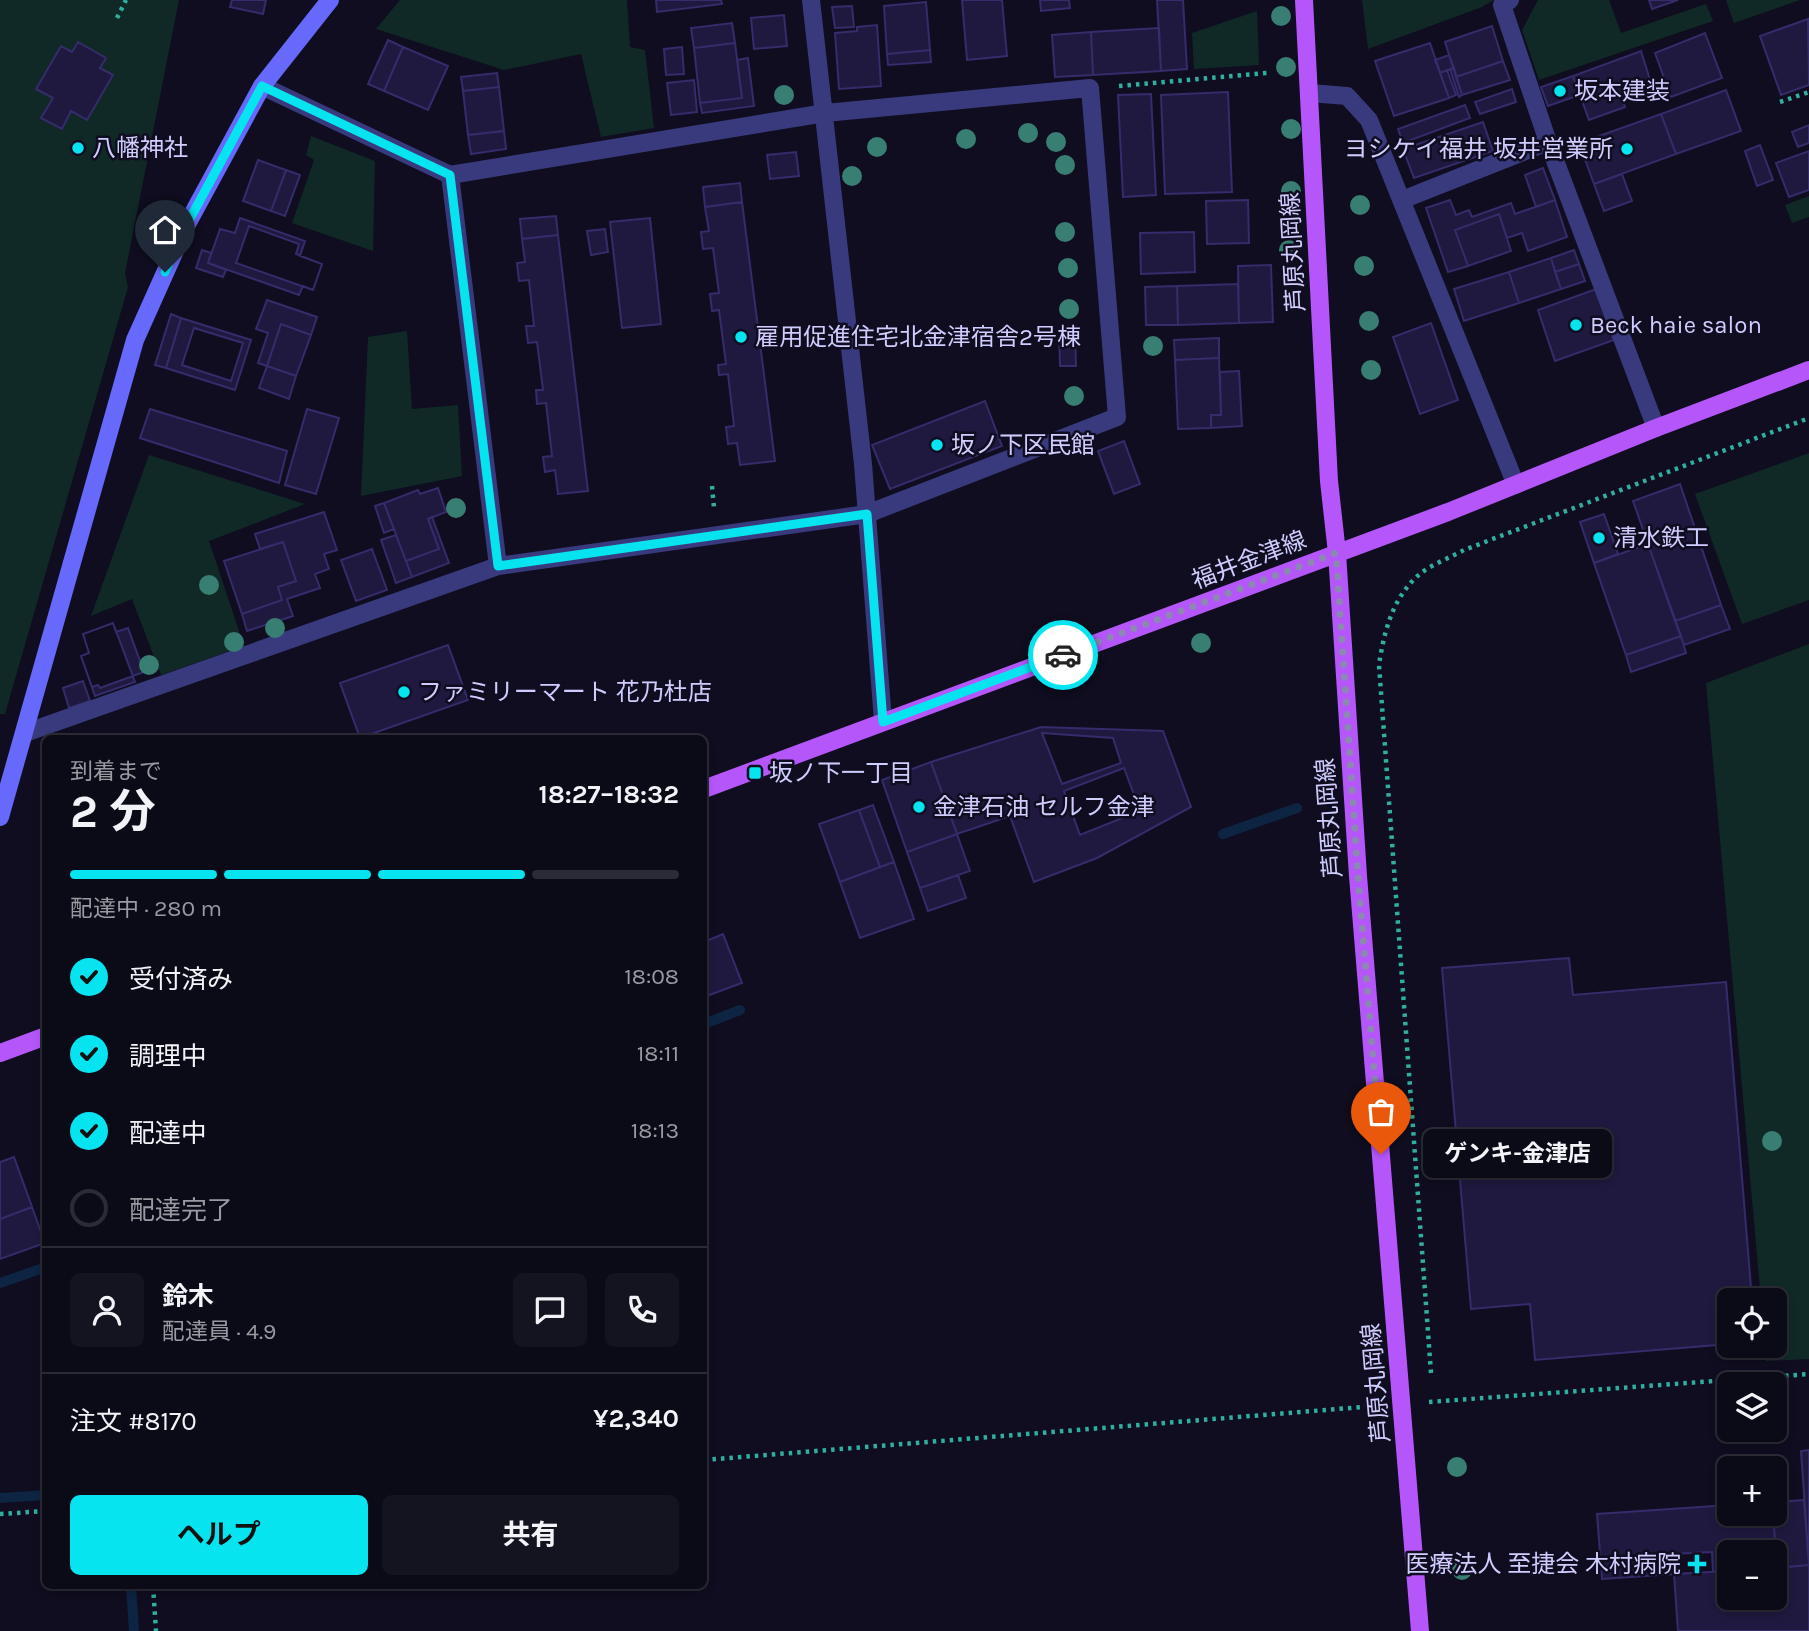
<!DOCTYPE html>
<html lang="ja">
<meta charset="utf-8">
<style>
:root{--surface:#0b0a17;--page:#141320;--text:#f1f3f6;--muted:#9a9aa1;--line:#2b2b36;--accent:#06e4f0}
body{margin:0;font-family:Karla,"Noto Sans JP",sans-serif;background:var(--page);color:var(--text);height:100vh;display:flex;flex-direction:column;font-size:26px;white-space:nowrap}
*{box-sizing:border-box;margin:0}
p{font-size:23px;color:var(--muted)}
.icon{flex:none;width:38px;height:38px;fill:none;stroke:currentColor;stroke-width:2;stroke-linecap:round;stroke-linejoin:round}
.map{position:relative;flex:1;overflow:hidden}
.details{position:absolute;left:42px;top:735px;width:665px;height:854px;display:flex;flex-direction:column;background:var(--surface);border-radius:10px;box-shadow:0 4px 10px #0003,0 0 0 2px var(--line)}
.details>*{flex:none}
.tools{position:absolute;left:1717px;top:1288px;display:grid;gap:14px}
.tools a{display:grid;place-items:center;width:70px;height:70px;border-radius:10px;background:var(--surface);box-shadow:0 4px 10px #0003,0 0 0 2px var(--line);font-size:35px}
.pin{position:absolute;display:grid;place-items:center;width:60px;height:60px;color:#fff;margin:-72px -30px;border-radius:50% 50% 50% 0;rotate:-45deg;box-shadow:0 0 7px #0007}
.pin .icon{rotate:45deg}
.courier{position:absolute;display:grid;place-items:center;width:70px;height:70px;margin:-35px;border:5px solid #06e4f0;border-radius:50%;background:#fff;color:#222;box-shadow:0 2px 9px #0007}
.bubble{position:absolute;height:49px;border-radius:10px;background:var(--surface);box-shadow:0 4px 10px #0003,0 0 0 2px var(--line);font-size:23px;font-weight:700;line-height:49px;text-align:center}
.overview em{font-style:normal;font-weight:700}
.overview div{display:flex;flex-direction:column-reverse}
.overview{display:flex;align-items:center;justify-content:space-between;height:119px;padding:0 28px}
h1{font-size:46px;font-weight:700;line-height:52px}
.bar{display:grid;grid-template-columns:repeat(4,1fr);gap:10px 7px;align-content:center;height:84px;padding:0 28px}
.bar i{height:9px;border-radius:5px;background:var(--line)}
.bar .current{background:var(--accent)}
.bar p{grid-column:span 4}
.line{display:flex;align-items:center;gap:18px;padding:0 28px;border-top:2px solid var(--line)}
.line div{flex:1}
.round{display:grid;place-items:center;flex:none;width:74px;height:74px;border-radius:10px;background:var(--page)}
ol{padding:0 28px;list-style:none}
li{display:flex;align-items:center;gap:21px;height:77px}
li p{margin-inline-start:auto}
li .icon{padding:7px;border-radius:50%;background:var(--accent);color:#111;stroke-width:4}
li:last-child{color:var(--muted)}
li i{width:38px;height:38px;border:4px solid var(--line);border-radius:50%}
.primary-button{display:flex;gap:14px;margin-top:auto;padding:14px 28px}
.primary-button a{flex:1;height:80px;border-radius:10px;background:var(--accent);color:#111;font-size:28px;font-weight:700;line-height:80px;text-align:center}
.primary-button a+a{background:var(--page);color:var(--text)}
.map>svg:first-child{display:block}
.green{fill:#102927}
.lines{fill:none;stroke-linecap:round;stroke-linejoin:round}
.stream{stroke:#0d2443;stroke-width:10}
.building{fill:#1f193f;stroke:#352c6b;stroke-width:2;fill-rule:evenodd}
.path{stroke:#30aea0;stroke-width:4.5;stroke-dasharray:3.5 5;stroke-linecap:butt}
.street{stroke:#393a7d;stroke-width:18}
.secondary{stroke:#6669fb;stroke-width:18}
.primary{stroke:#b556fb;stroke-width:18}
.tree{fill:#397e72}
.done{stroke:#8c89b0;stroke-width:7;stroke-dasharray:0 12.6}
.route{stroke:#06e4f0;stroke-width:9}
.poi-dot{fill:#06e4f0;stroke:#0f0d1f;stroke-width:2.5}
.labels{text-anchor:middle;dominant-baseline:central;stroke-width:5;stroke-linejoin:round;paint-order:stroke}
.poi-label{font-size:24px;fill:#cfccfe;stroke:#0f0d1f;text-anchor:start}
.street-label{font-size:24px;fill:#cfccfe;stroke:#0f0d1f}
</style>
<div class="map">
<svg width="1809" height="1631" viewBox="0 0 1809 1631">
<rect width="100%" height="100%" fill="#0f0d1f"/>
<!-- green -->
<path class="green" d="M0 0H179L125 273 128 287 5 714H0Z
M400 0H627L630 47 645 50 654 128 601 137 581 54 504 70 376 29Z
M1362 0H1494L1482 7 1368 49Z
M1538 0H1609L1621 33 1706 4 1713 21 1539 80 1522 30Z
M1726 0H1800L1734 23Z
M1257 11 1259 65 1194 69 1192 33Z
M311 136 375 161 373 251 292 223 314 160 306 155Z
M1809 196V217L1792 223 1785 205Z
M407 331 412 409 458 405 462 476 361 496 368 337Z
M1809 453V600L1742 624 1695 494Z
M149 455 305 504 209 541 244 646 161 675 132 599 91 616Z
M1809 644V1359L1766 1361 1765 1346H1774V1300H1761L1706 683Z"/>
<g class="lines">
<!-- stream -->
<path class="stream" d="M1223 834 1297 808
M704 1024 740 1010
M0 1283 46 1267
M0 1498 46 1495
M131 1586 134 1631"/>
</g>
<!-- building -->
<path class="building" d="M232 0H266L263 14 230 7Z
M656 0H721L722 4 657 12Z
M962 0H1002L1007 56 967 60Z
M1040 0H1069L1070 8 1041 11Z
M1157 0H1183L1187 69 1161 71Z
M1649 0H1678L1652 9Z
M926 2 930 50 887 54 884 6Z
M852 6 854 27 835 28 832 7Z
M784 15 787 46 754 49 751 18Z
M1808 19 1809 85 1781 95 1760 36Z
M732 23 735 43 694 48 691 28Z
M877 25 881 86 839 89 835 33 857 31V27Z
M1492 26 1503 61 1456 77 1445 42Z
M1159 28 1161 71 1093 75 1091 32Z
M1091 32 1093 75 1055 77 1052 35Z
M1705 33 1722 78 1671 97 1655 53Z
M388 40 403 47 384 91 368 84Z
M78 42 106 58 100 68 113 75 87 120 71 111 62 129 41 118 53 98 36 89 61 46 72 52Z
M735 43 742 98 700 103 694 48Z
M1430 43 1449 98 1394 116 1375 61Z
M403 47 448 66 428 110 384 91Z
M682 47 684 74 666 75 664 49Z
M930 50 931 62 888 65 887 54Z
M1641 51 1652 86 1622 96 1625 107 1589 120 1573 76Z
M1449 55 1454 68 1440 73 1435 60Z
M748 58 754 106 702 113 700 103 742 98 737 60Z
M1503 61 1510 80 1462 95 1456 77Z
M1454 68 1462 95 1459 97 1450 69Z
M1447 70 1456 95 1449 98 1440 73Z
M497 73 499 87 463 91 461 77Z
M1573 76 1580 95 1548 106 1541 87Z
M694 80 697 112 671 115 667 83Z
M499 87 504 131 468 135 463 91Z
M1512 89 1516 102 1480 114 1475 102Z
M1726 90 1741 131 1676 154 1661 114Z
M1228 92 1232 192 1165 194 1161 95Z
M1151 94 1156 195 1123 197 1118 95Z
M1465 105 1470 118 1403 143 1398 129Z
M1661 114 1676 154 1594 184 1579 143Z
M1483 122 1493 151 1414 178 1403 149Z
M1809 125V143L1798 147 1792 132Z
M504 131 506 149 471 154 468 135Z
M1760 145 1773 180 1757 186 1745 151Z
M1809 151V190L1789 197 1776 163Z
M796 152 799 176 770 179 767 155Z
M258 160 286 170 271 211 243 201Z
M1543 168 1555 200 1536 207 1525 175Z
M286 170 300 175 285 216 271 211Z
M1622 174 1632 201 1604 211 1594 184Z
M740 183 742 202 705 207 703 187Z
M1248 200 1249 243 1207 244 1206 201Z
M1450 200 1456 215 1469 210 1472 217 1511 203 1515 214 1555 200 1567 237 1528 251 1522 233 1507 238 1499 214 1455 230 1468 266 1448 272 1426 208Z
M742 202 775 461 740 465 737 443 728 444 726 427 734 426 728 374 719 375 718 365 726 364 719 310 712 311 710 294 719 293 713 248 703 249 701 232 709 231 705 207Z
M1499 214 1511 251 1468 266 1455 230Z
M556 216 558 235 522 239 520 219Z
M240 218 305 241 300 256 322 264 313 290 303 286 299 295 208 263 220 229 235 233Z
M650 218 661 324 622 328 610 222Z
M249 226 299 244 296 254 322 264 313 290 236 263Z
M605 229 608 252 591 255 587 231Z
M1194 232 1195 272 1141 274 1140 233Z
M558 235 588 491 558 494 555 470 545 472 543 457 552 456 546 403 537 404 536 390H543L537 342 528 343 526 326H534L529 280 519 281 517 263 525 262 522 239Z
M202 250 211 253 208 263 226 270 223 277 196 268Z
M1574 250 1579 264 1555 272 1551 258Z
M1551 258 1561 289 1519 303 1509 272Z
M1579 264 1585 281 1561 289 1555 272Z
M1271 265 1273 322 1239 323 1238 266Z
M1509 272 1519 303 1464 321 1454 289Z
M1238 284 1239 323 1178 325 1177 286Z
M1177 286 1178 325H1146L1145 287Z
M1596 289 1614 340 1555 361 1538 310Z
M267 300 317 317 311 335 281 324 267 366 258 363 268 333 256 329Z
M171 314 181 318 166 368 155 365Z
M181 318 251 340 235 390 166 368Z
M1431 323 1458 400 1420 414 1393 337Z
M281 324 311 335 296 376 267 366Z
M194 328 243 343 231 381 182 365Z
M1059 333H1075L1076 366H1060Z
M1219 338V358L1175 360 1174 340Z
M1219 358 1221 415H1211V428L1178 429 1175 360Z
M267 366 296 376 289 399 259 388Z
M1239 371 1242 426 1211 428V415H1221L1220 372Z
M985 401 1002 446 890 489 872 445Z
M150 409 287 451 279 483 140 438Z
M307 409 339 418 316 494 285 485Z
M1124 441 1140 484 1114 494 1098 451Z
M1680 484 1721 605 1675 621 1633 501Z
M438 488 446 512 428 519 439 549 406 561 384 503 418 490 420 494Z
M384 503 394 529 384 533 375 506Z
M324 512 337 550 324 554 329 569 315 574 320 588 287 599 293 616 247 631 242 614 282 600 278 587 296 581 283 542 260 549 255 534Z
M1604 514 1618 554 1594 563 1580 522Z
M432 517 449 563 412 577 406 561 439 549 428 519Z
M396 535 412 577 396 583 381 540Z
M283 542 296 581 278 587 282 600 242 614 224 561Z
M1648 544 1681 636 1626 655 1594 563Z
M372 549 387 590 356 601 341 560Z
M1721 605 1730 629 1684 645 1675 621Z
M113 623 116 632 128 628 144 672 100 688 98 685 92 687 81 656 89 653 83 634Z
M113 623 135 682 95 696 81 656 89 653 83 634Z
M1681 636 1686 653 1631 672 1626 655Z
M448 645 468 700 360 738 340 683Z
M83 681 90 701 69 708 63 688Z
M1041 727 1163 731 1191 807 1097 858 1034 882 1010 816 957 834 931 762ZM1042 733 1113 738 1121 763 1062 784ZM1124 768 1140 811 1080 835 1064 791Z
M931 762 957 834 907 852 882 780Z
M873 805 894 862 880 867 859 810Z
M859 810 880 867 840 882 819 824Z
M957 834 970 871 920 888 907 852Z
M894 862 914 919 860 938 840 882Z
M958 875 966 898 928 911 920 888Z
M723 934 742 983 704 997V942Z
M1569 958 1573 995 1726 982 1752 1300H1729V1344L1535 1360 1530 1304 1471 1309 1442 968Z
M14 1157 32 1207 0 1219V1162Z
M32 1207 45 1243 0 1259V1219Z
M1809 1450V1631H1678L1674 1574 1729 1571V1598H1774V1568L1809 1565 1801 1451Z
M1804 1500 1809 1565 1777 1568 1773 1514 1774 1502Z
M1729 1505V1514H1773L1777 1568H1774V1552H1729V1571L1713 1572 1712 1552 1672 1554 1674 1574 1602 1579 1597 1514Z"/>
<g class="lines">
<!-- path -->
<path class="path" d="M117 18 126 0
M1119 86 1267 73
M1780 102 1809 92
M712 486 714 508
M1431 1373 1379 665C1384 631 1393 596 1421 573 1433 564 1451 557 1464 550L1809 418
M1429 1402 1809 1374
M704 1460 1375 1406
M0 1514 46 1511
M153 1586 156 1631"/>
<!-- street -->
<path class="street" d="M811 0 863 464 883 721
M1510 0 1502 5 1548 142 1656 428
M262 86 450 175
M1310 93 1347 96 1369 120 1516 485
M1402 200 1548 142
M25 733 498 566 867 514 1117 417 1090 88 825 113 450 175 498 566"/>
<!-- secondary -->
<path class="secondary" d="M0 817 135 340 186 226 262 86 330 0"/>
<!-- primary -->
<path class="primary" d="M1304 0 1329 481 1337 553 1358 876 1420 1631
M704 789 1448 512 1656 428 1809 370
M0 1053 46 1036"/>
</g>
<!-- trees -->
<g class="tree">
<circle cx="1281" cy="16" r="10"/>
<circle cx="1286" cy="67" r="10"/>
<circle cx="784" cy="95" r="10"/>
<circle cx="1291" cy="129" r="10"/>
<circle cx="1028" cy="133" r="10"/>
<circle cx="966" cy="139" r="10"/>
<circle cx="1056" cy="142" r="10"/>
<circle cx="877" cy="147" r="10"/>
<circle cx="1065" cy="165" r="10"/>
<circle cx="852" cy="176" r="10"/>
<circle cx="1291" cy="191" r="10"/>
<circle cx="1360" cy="205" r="10"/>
<circle cx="1065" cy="232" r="10"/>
<circle cx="1289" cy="250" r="10"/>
<circle cx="1364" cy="266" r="10"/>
<circle cx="1068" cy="268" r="10"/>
<circle cx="1069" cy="309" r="10"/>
<circle cx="1369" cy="321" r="10"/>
<circle cx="1153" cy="346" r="10"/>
<circle cx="1371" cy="370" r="10"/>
<circle cx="1074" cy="396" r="10"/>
<circle cx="456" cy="508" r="10"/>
<circle cx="209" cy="585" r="10"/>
<circle cx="275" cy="628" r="10"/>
<circle cx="234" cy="642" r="10"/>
<circle cx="1201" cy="643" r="10"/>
<circle cx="149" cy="665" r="10"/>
<circle cx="1772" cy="1141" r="10"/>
<circle cx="1457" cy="1467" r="10"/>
<circle cx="1462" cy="1570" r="10"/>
</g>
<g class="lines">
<!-- done -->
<path class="done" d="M1063 655 1336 553 1358 876 1381 1154"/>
<!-- route -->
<path class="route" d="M165 272 186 226 262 86 450 175 498 566 867 514 883 722 1063 655"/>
</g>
<!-- markers -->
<g class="poi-dot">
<circle cx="1560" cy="91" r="7"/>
<circle cx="78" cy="148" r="7"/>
<circle cx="1627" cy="149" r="7"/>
<circle cx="1576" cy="325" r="7"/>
<circle cx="741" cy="337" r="7"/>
<circle cx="937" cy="445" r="7"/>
<circle cx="1599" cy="538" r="7"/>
<circle cx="404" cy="692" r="7"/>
<rect x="748" y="766" width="14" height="14" rx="3.5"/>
<circle cx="919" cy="807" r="7"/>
<path d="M1693.5 1553.5h7v7h7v7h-7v7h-7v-7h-7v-7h7z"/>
</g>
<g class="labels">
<!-- poi labels -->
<g class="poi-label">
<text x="1574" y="91">坂本建装</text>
<text x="92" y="148">八幡神社</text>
<text x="1613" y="149" text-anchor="end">ヨシケイ福井 坂井営業所</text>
<text x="1590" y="325">Beck haie salon</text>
<text x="755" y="337">雇用促進住宅北金津宿舎2号棟</text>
<text x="951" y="445">坂ノ下区民館</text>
<text x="1613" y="538">清水鉄工</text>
<text x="418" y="692">ファミリーマート 花乃杜店</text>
<text x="769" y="773">坂ノ下一丁目</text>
<text x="933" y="807">金津石油 セルフ金津</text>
<text x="1681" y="1564" text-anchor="end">医療法人 至捷会 木村病院</text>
</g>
<!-- street labels -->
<g class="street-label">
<text transform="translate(1293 252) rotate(-93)">芦原丸岡線</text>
<text transform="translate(1249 560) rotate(-21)">福井金津線</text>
<text transform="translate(1329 818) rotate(-94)">芦原丸岡線</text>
<text transform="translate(1376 1383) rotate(-95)">芦原丸岡線</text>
</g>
</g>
</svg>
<div class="tools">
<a><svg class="icon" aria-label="locate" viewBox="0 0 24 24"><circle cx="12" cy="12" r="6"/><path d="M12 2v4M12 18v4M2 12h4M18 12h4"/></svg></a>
<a><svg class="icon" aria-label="layers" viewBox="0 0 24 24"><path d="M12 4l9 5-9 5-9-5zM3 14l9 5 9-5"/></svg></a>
<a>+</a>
<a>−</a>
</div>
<div class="pin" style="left:1381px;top:1154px;background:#ea580c"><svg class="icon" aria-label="bag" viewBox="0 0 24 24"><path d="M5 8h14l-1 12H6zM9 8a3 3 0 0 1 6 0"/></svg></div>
<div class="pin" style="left:165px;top:272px;background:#1f2937"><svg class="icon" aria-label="home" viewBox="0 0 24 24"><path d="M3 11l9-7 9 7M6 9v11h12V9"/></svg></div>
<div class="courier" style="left:1063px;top:655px"><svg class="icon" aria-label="car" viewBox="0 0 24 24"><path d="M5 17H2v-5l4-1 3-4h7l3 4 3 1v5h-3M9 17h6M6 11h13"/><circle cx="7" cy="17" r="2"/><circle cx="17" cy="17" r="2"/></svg></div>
<div class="bubble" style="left:1423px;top:1129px;width:189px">ゲンキ-金津店</div>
<section class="details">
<div class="overview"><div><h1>2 分</h1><p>到着まで</p></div><em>18:27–18:32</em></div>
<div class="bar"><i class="current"></i><i class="current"></i><i class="current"></i><i></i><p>配達中 · 280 m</p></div>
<ol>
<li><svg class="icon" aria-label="check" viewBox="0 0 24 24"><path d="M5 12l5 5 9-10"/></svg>受付済み<p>18:08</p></li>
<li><svg class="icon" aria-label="check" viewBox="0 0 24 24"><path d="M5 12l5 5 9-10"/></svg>調理中<p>18:11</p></li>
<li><svg class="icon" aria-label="check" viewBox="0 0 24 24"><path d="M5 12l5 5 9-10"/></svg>配達中<p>18:13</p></li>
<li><i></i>配達完了</li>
</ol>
<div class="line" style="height:126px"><a class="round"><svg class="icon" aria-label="person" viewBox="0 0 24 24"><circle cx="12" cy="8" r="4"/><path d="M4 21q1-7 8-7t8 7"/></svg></a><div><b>鈴木</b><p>配達員 · 4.9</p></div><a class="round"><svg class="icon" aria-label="chat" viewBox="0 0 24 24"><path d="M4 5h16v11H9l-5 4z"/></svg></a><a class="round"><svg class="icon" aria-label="phone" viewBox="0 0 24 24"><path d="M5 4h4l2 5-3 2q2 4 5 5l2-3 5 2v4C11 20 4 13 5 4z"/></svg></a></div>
<div class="line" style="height:91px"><div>注文 #8170</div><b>¥2,340</b></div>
<div class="primary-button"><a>ヘルプ</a><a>共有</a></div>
</section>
</div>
